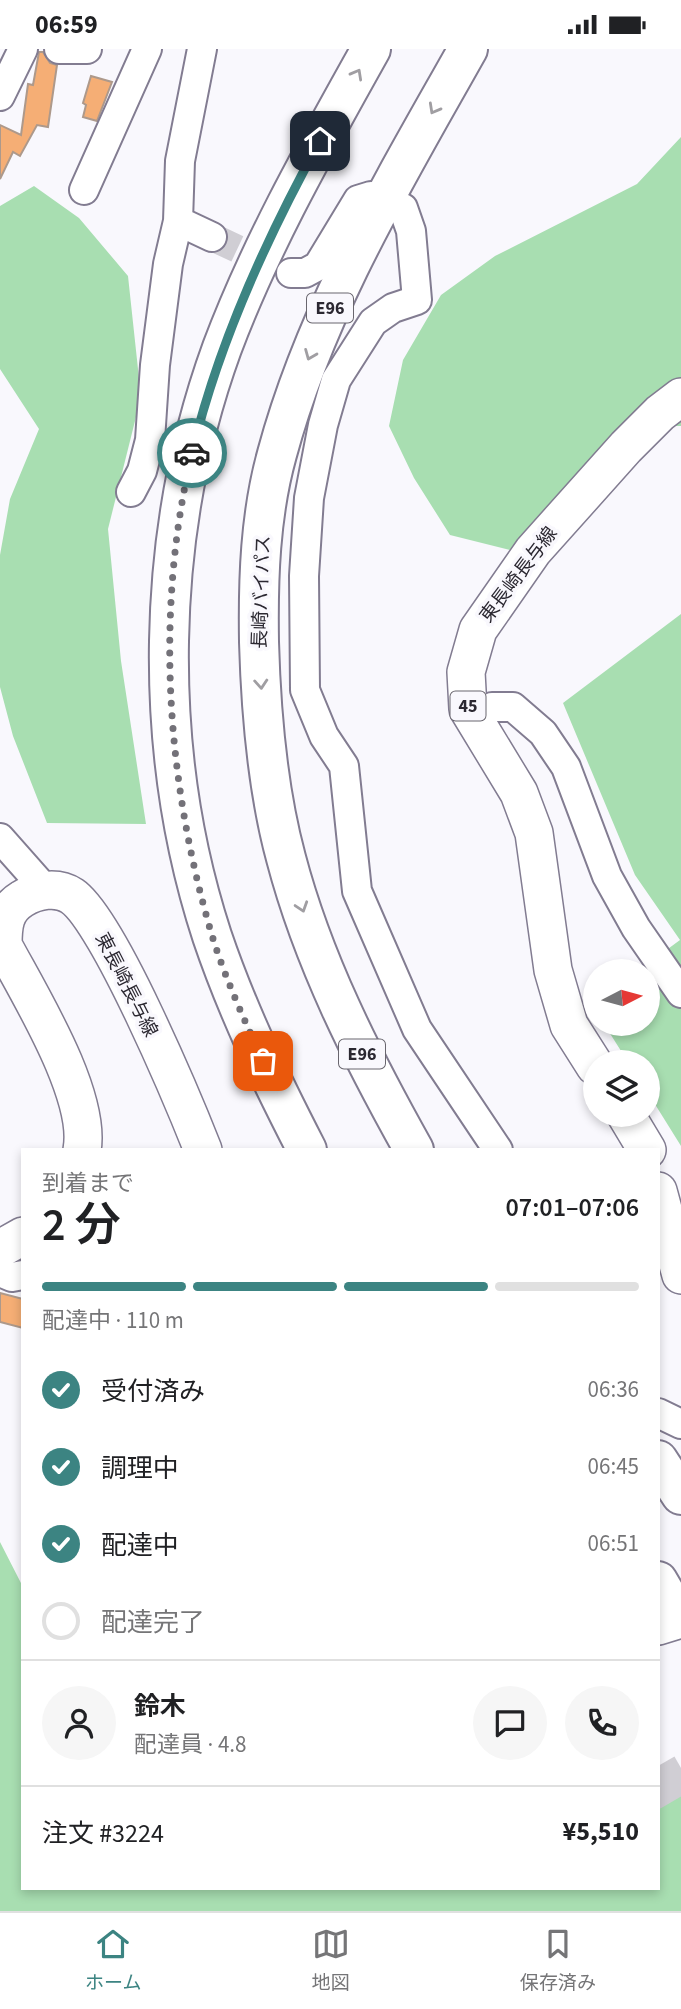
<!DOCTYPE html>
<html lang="ja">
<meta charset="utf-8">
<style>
:root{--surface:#fff;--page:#f6f6f6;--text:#202124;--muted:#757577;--line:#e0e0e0;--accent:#3c8482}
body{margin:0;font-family:"Source Sans 3","Noto Sans JP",sans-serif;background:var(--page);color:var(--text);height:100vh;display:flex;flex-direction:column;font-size:26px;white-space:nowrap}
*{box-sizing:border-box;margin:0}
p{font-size:23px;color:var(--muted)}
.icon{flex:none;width:38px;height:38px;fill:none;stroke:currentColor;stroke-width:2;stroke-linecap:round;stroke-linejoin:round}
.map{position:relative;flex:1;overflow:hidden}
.panel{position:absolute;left:21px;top:1099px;width:639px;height:742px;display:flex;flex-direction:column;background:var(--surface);border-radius:0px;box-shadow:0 4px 10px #0003}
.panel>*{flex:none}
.needle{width:46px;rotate:84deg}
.tools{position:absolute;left:583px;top:910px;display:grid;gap:14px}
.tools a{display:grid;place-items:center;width:77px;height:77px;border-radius:50%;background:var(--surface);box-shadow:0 4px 10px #0003;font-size:35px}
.pin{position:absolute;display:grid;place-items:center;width:60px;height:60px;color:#fff;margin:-30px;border-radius:14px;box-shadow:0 4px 10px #0006}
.courier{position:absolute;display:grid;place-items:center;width:70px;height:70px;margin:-35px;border:5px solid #3c8482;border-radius:50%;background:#fff;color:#222;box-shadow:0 2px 9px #0007}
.head em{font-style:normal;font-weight:600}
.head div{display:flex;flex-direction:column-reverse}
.head{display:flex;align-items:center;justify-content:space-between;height:119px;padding:0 21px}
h1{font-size:46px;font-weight:600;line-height:52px}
.bar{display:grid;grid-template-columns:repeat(4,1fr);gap:10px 7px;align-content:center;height:84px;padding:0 21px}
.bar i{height:9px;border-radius:5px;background:var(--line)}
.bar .active{background:var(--accent)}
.bar p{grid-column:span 4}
.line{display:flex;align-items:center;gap:18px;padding:0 21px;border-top:2px solid var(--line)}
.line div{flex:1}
.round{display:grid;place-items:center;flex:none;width:74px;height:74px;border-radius:37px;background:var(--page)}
ol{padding:0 21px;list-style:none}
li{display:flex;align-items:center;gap:21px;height:77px}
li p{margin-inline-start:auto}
li .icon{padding:7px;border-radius:50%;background:var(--accent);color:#fff;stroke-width:4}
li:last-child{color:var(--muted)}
li i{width:38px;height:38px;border:4px solid var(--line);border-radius:50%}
.status{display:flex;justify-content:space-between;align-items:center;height:49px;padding:0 35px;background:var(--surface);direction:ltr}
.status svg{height:19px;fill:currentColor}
.tab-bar{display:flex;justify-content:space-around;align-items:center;height:98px;border-top:2px solid var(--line);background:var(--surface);font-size:19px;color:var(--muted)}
.tab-bar a{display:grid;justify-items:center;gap:4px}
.tab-bar .active{color:var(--accent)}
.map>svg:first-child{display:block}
.green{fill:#a8deb1}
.building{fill:#f5ae75;stroke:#ad998b;stroke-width:2}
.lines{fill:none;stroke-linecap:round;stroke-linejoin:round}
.minor-tunnel{stroke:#d0ced4;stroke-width:28;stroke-dasharray:28 14;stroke-linecap:butt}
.highway-tunnel{stroke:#d0ced4;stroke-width:38;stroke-dasharray:38 19;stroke-linecap:butt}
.minor-casing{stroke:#827c91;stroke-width:32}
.major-casing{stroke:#827c91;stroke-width:40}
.highway-casing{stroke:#827c91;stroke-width:42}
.minor{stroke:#fff;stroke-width:28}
.major{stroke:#fff;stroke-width:37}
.highway{stroke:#fff;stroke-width:38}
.oneway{stroke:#a09ea2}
.done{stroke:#737178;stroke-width:7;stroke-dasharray:0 12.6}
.route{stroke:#3c8482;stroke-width:9}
.labels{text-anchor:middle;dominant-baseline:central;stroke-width:7;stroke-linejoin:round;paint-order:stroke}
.shield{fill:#f9f8fd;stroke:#69666e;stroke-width:2}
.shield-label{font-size:18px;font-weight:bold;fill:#2b2831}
.street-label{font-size:19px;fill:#2b2831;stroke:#f9f8fd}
</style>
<div class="status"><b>06:59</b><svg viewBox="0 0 49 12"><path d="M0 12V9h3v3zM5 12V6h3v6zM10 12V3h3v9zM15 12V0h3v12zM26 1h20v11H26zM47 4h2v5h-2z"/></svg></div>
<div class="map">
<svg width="681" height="1862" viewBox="0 0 681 1862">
<rect width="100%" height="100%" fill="#f9f8fd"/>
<!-- green -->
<path class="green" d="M681 88V377H671L561 465 510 501 450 486 414 429 389 377 403 311 441 246 495 207 637 135Z
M34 137 79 169 128 227 141 348 108 480 121 612 146 775 47 774 13 687 0 638V506L10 450 39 380 0 320V157Z
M681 565V1097L648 1044V1013H628L604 975H648V922H638L680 891 635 826 563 654Z
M0 1493 23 1538V1839H658V1726L681 1735V1862H0Z"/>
<!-- building -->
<path class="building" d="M39 3H43L50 14 57 16 48 78 37 76 20 107 13 103 0 130V76L21 86 28 35 33 36Z
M91 27 112 33 97 72 83 68 86 56 83 54Z
M0 1244 23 1250V1279L0 1273Z"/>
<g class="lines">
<!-- minor-tunnel -->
<path class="minor-tunnel" d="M212 188 276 218"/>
<!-- highway-tunnel -->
<path class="highway-tunnel" d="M658 1717 681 1757"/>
<defs>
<path id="minor" d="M59 0H87
M0 47 23 0
M84 141 147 0
M403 159 411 182 417 251 393 259 373 273 336 331 323 376 309 449 304 527 305 641 324 687 344 717 357 842 417 980 498 1101
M178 172 212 188
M291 224H305L318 217 358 151 371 147
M131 443 142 422 150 391 155 316 168 215 178 172 180 112 202 0
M472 668 492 658H513L543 684 566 718 607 827 636 879 681 944
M0 789 46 841
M0 1223 12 1228 23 1226
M658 1364 681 1375"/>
<path id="major" d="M595 1017 569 976 553 921 534 784 519 744 468 660 466 623 478 581 533 502 626 398 660 364 681 348
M626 1066 647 1101
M82 1101C92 1046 29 945 3 896 3 877 4 861 22 850 36 841 57 837 72 847 108 871 184 1053 203 1101
M658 1142 681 1226
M0 1200 23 1187
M658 1577 681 1570"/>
<path id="highway" d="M307 1101C271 1031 237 961 212 887 151 700 155 483 222 299 261 195 317 97 371 0
M414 1101C362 1008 313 912 286 809 267 739 261 665 259 593 258 530 260 466 277 405 316 260 395 130 468 0
M658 1411 681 1446
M658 1532 665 1544"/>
</defs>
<!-- minor casing -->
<use href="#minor" class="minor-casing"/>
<!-- major casing -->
<use href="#major" class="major-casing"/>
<!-- highway casing -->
<use href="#highway" class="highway-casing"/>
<!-- minor -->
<use href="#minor" class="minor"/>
<!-- major -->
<use href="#major" class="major"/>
<!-- highway -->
<use href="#highway" class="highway"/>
</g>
<!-- one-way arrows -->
<defs><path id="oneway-chevron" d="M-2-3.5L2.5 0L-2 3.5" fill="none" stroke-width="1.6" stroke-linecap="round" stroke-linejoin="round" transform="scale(1.75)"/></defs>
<g class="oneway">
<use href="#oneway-chevron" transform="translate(357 25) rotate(-61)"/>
<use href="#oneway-chevron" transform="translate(434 60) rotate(119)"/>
<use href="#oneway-chevron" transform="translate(310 306) rotate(112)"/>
<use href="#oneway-chevron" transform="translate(261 635) rotate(86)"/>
<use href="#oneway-chevron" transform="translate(302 858) rotate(72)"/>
</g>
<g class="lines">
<!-- done -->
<path class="done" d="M192 404C155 561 166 729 211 883 224 927 244 970 263 1012"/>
<!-- route -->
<path class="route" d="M192 404C218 295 266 190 320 92"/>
</g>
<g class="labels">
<!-- shield labels -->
<g class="shield">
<rect x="307" y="244.5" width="46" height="29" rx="5"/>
<rect x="450.5" y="642.5" width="35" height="29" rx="5"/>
<rect x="339" y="990.5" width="46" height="29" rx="5"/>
</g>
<g class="shield-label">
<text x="330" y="259">E96</text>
<text x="468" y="657">45</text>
<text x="362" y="1005">E96</text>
</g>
<!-- street labels -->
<g class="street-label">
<text transform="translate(519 526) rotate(-53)">東長崎長与線</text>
<text transform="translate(262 543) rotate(-88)">長崎バイパス</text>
<text transform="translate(126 936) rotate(63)">東長崎長与線</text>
</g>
</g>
</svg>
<div class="tools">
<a><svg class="needle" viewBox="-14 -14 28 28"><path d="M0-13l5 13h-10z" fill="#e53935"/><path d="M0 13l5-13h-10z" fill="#757577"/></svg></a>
<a><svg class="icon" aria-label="layers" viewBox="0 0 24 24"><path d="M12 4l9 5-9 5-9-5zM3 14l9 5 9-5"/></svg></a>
</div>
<div class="pin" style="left:263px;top:1012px;background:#ea580c"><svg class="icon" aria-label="bag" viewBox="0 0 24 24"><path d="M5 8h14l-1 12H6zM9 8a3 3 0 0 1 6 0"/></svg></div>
<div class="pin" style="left:320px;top:92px;background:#1f2937"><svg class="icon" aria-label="home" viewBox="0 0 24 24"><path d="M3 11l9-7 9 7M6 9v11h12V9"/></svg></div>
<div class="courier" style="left:192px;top:404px"><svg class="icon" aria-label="car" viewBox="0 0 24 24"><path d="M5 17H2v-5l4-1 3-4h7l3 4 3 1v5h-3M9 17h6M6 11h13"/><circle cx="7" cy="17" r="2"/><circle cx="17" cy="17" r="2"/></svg></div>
<section class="panel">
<div class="head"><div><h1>2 分</h1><p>到着まで</p></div><em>07:01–07:06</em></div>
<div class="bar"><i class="active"></i><i class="active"></i><i class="active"></i><i></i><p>配達中 · 110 m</p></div>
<ol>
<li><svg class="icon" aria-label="check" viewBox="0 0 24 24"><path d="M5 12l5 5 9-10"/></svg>受付済み<p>06:36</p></li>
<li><svg class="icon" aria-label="check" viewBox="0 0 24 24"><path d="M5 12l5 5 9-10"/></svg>調理中<p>06:45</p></li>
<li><svg class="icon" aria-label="check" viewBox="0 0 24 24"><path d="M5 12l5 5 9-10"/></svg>配達中<p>06:51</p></li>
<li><i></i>配達完了</li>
</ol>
<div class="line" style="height:126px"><a class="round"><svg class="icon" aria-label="person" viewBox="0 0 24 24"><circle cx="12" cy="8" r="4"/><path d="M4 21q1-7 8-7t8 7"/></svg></a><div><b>鈴木</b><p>配達員 · 4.8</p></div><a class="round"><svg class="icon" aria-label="chat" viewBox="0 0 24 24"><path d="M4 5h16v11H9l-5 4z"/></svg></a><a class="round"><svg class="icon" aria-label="phone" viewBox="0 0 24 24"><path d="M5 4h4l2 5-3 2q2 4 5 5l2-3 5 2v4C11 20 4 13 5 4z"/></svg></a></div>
<div class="line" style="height:91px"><div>注文 #3224</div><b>¥5,510</b></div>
</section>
</div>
<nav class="tab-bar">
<a class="active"><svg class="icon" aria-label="home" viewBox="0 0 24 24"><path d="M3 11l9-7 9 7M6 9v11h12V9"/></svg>ホーム</a>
<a><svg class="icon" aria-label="map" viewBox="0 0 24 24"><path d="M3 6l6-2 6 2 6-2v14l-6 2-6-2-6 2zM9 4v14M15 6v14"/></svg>地図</a>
<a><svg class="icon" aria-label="saved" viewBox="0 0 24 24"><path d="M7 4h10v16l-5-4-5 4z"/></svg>保存済み</a>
</nav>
